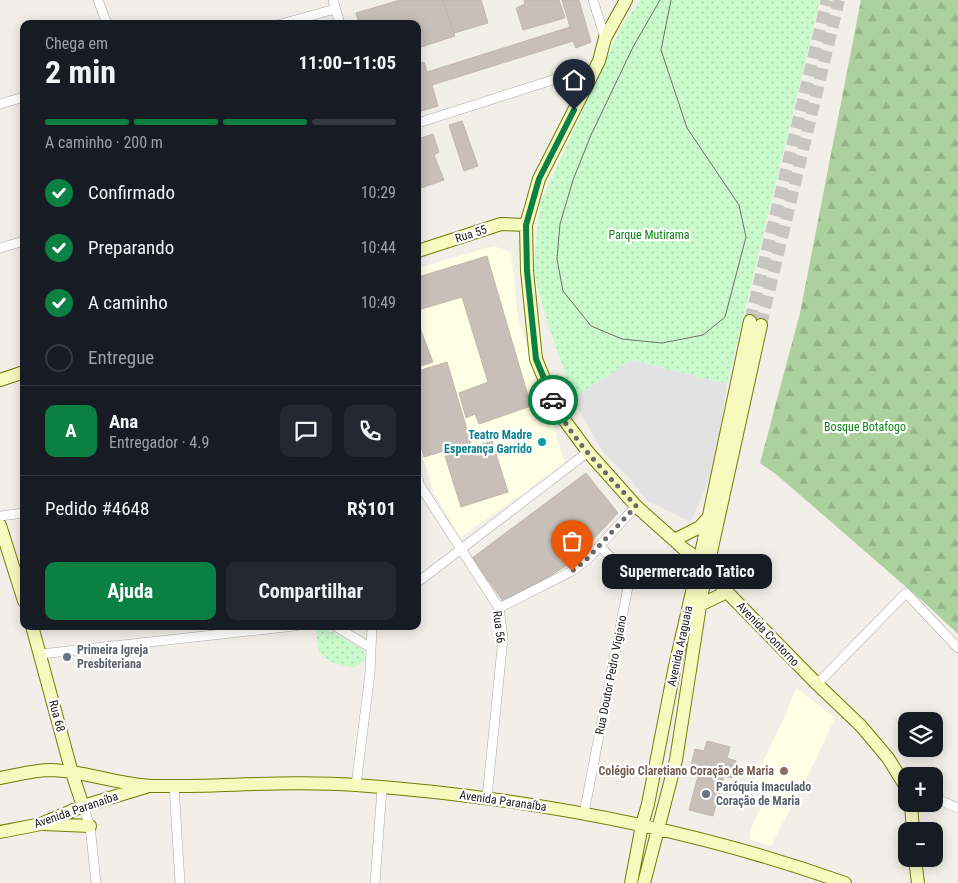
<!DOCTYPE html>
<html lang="pt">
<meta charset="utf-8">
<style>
:root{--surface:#171b24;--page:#242831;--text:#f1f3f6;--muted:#9ea1a6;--line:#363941;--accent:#0b8043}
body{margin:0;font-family:"Roboto Condensed",sans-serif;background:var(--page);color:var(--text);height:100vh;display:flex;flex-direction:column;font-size:19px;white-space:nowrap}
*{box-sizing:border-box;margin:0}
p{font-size:16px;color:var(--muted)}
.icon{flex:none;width:28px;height:28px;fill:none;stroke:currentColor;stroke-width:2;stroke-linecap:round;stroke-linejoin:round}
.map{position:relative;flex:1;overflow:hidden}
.panel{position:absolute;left:20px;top:20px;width:401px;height:610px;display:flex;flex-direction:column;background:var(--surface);border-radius:10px;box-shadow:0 2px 12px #0003}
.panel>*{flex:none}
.fabs{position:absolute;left:898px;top:712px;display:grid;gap:10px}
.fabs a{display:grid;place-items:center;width:45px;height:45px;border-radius:10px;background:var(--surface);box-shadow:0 2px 12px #0003;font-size:25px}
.pin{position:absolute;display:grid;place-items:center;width:42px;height:42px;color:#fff;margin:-51px -21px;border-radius:50% 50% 50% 0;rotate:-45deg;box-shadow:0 0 5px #0007}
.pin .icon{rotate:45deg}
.courier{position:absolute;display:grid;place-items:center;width:50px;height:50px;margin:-25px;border:4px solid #0b8043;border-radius:50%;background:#fff;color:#222;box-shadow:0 1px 6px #0007}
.bubble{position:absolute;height:35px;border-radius:10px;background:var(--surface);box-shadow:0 2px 12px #0003;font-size:16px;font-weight:700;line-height:35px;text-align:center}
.head em{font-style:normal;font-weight:700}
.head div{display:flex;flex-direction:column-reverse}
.head{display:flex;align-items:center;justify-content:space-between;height:85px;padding:0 25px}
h1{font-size:32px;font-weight:700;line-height:38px}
.bar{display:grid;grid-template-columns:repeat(4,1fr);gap:8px 5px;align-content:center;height:60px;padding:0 25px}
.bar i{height:6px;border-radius:4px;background:var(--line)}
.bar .current{background:var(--accent)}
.bar p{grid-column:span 4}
.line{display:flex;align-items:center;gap:12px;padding:0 25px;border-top:1px solid var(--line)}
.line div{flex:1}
.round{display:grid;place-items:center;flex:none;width:52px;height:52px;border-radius:10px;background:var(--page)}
ol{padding:0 25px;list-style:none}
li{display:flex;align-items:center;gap:15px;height:55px}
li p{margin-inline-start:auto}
li .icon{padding:5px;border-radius:50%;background:var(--accent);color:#fff;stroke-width:4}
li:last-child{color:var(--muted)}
li i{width:28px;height:28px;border:2px solid var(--line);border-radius:50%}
.cta{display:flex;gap:10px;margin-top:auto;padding:10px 25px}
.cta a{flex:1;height:58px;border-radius:10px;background:var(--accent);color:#fff;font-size:20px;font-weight:700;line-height:58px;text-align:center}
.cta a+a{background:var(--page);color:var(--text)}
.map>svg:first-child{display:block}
.education{fill:#ffffe5}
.forest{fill:url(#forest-firs)}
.park{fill:url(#park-dots)}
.parking{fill:#e2e2e2}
.building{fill:#c7bfb8;stroke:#c4b6ab}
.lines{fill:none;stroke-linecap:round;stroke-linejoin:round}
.secondary-tunnel{stroke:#c8c6c1;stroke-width:12;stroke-dasharray:12 6;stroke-linecap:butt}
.street-casing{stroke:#a9a9a9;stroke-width:10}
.secondary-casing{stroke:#707d05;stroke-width:14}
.street{stroke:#fff;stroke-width:9}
.secondary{stroke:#f7fabf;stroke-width:12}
.tram{stroke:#707070;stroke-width:1}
.done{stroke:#6b6a68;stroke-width:5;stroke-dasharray:0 9}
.route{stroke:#0b8043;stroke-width:6}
.culture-dot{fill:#0f9aa8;stroke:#fff;stroke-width:2}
.worship-dot{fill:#6b7280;stroke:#fff;stroke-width:2}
.education-dot{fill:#8d6e63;stroke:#fff;stroke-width:2}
.labels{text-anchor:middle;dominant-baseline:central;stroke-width:4.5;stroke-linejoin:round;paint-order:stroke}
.street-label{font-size:12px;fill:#222;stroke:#fff}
.park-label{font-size:12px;fill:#0c8416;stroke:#fff}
.culture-label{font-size:12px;font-weight:bold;fill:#0d838f;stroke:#fff;text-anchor:end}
.worship-label{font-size:12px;font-weight:bold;fill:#5b616d;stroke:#fff;text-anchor:start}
.education-label{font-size:12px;font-weight:bold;fill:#785e54;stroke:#fff;text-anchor:end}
</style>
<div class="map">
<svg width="958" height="883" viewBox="0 0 958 883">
<defs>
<pattern id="forest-firs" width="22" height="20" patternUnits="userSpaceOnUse" patternTransform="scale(1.25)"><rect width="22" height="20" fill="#add19e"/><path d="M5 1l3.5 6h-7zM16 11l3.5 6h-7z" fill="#95b388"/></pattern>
<pattern id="park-dots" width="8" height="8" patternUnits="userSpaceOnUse" patternTransform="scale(1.25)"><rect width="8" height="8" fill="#c8facc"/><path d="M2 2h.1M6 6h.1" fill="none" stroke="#acd6af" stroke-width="1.8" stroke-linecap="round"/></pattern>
</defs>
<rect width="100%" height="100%" fill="#f2efe9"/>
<!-- education -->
<path class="education" d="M494 246 511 253 518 318 565 463 460 538 434 493 418 443V268Z
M796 688 835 718 815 761 771 846 749 839 752 826 770 788 754 781 783 720Z"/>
<!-- forest -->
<path class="forest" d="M861 0H958V634L928 606 777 475 760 463 800 313Z"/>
<!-- park -->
<path class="park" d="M641 0H820L727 384 632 360 572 399 561 361 548 325 533 270 540 204 621 27Z
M316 629 329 630 362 649 366 655 365 660 354 668 331 662 319 653Z"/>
<!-- parking -->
<path class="parking" d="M632 360 727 384 714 468 691 522 646 500 628 476 603 452 572 399Z"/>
<!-- building -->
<path class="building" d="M400 0H443L455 36 418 48V24H359L356 13Z
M443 0H481L488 23 454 33Z
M524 0H559L565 18 523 30 516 8 525 4Z
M562 0H579L591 42 576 48 573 41 432 85 438 106 418 112V64L424 62 427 72 570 27Z
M462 121 478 166 464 171 449 125Z
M433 134 439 152 434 155 444 180 418 189V139Z
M487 256 531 406 479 424 475 414 466 418 459 393 488 382 462 297 418 310V277Z
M418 323 433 362 418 367Z
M447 362 471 443 424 457 418 436V371Z
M492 441 508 492 461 507 445 456Z
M586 473 618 513 572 562 505 604 472 558Z
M707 741 730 747 727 758 736 761 731 778 724 776 713 816 689 810 699 772 690 769 695 749 704 751Z"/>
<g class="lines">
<!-- secondary-tunnel -->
<path class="secondary-tunnel" d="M750 321 827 0
M761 325 839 0"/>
<defs>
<path id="street" d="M98 0 107 24
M333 0 340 24
M593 0 605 38
M281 24 335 9
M0 104 24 97
M418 123 574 73 592 75
M0 248 24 241
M418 478 419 484 499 608 503 638 487 798
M0 516 24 513
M418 582 588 452
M499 608 572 571 586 561 636 506
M335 626 371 648
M41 654 295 626
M817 684 906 593 958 648
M356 785 370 673 372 626
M174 786 180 883
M934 798 958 808
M83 806 90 826 96 883
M584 813 628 587 626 574 600 546
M375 883 382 788"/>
<path id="secondary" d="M626 0 605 38 599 61 592 75 539 179 526 225 527 271 536 359 557 410 588 452 636 506 684 549 699 559 727 592 817 684 861 726 888 758 906 787
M418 251 501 224 526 225
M0 380 24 372
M0 525 24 601
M674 540 700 527 708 518
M702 604 727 592
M32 626 72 773 83 806
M0 778C16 775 35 770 51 770 86 771 119 785 153 786 221 787 289 780 356 785 523 797 688 827 845 883
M911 804 913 831
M44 824 90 826
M0 832 41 824 83 806 146 787
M915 859 918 883
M631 883 642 825 648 804 675 666 703 544 750 321
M644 883 676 760 702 593 761 325"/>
</defs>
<!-- street casing -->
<use href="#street" class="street-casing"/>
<!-- secondary casing -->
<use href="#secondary" class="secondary-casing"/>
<!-- street -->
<use href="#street" class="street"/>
<!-- secondary -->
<use href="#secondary" class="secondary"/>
<!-- tram -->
<path class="tram" d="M660 0 633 47 591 135 573 180 560 224 557 259 563 291 591 326 622 339 662 343 703 335 725 317 746 237 739 205 687 128 661 50 671 0"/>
</g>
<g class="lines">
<!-- done -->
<path class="done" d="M553 400C568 436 609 476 636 506L586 560 572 571"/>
<!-- route -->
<path class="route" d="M553 400 536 359 527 271 526 225 539 179 574 110"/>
</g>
<!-- markers -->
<circle class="culture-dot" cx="542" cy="442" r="5"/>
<g class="worship-dot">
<circle cx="67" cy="657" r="5"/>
<circle cx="706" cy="794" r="5"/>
</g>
<circle class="education-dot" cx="784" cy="771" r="5"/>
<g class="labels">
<!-- street labels -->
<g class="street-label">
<text transform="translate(471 234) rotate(-18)">Rua 55</text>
<text transform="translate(499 627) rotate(83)">Rua 56</text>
<text transform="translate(768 634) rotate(46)">Avenida Contorno</text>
<text transform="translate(680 646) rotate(-78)">Avenida Araguaia</text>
<text transform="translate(611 675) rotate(-79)">Rua Doutor Pedro Vigiano</text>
<text transform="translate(57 716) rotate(75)">Rua 68</text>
<text transform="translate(503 801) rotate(8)">Avenida Paranaíba</text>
<text transform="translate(76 810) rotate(-19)">Avenida Paranaíba</text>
</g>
<!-- park labels -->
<g class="park-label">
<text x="649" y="235">Parque Mutirama</text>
<text x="865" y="427">Bosque Botafogo</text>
</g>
<!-- culture labels -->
<g class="culture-label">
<text x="532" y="435">Teatro Madre<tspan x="532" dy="14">Esperança Garrido</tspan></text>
</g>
<!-- worship labels -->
<g class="worship-label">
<text x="77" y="650">Primeira Igreja<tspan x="77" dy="14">Presbiteriana</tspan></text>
<text x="716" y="787">Paróquia Imaculado<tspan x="716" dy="14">Coração de Maria</tspan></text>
</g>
<!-- education labels -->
<g class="education-label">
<text x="774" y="771">Colégio Claretiano Coração de Maria</text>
</g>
</g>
</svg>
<div class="fabs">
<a><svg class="icon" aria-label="layers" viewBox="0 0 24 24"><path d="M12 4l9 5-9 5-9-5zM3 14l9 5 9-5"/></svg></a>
<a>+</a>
<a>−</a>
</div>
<div class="pin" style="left:572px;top:571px;background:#ea580c"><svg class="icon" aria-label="bag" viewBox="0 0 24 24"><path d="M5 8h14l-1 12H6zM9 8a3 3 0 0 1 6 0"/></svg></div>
<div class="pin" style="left:574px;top:110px;background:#1f2937"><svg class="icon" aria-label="home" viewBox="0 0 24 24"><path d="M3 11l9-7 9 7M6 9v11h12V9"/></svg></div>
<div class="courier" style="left:553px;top:400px"><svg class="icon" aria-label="car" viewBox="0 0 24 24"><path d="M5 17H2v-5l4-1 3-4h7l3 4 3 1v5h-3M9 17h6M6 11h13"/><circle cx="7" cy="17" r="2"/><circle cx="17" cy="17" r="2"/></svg></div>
<div class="bubble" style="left:602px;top:554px;width:170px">Supermercado Tatico</div>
<section class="panel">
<div class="head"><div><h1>2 min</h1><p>Chega em</p></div><em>11:00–11:05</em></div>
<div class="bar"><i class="current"></i><i class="current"></i><i class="current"></i><i></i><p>A caminho · 200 m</p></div>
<ol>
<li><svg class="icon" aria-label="check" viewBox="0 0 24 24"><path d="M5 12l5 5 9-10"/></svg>Confirmado<p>10:29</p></li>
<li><svg class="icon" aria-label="check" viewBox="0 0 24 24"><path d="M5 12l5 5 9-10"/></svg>Preparando<p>10:44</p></li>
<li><svg class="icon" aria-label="check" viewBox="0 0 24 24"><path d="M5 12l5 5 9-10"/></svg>A caminho<p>10:49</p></li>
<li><i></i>Entregue</li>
</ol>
<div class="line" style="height:90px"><b class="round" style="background:var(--accent);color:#fff">A</b><div><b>Ana</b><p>Entregador · 4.9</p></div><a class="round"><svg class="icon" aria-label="chat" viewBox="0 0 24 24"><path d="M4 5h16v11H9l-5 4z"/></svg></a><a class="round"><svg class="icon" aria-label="phone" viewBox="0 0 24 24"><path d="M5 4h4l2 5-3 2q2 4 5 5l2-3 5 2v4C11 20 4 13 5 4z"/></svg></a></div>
<div class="line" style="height:65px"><div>Pedido #4648</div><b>R$101</b></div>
<div class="cta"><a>Ajuda</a><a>Compartilhar</a></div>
</section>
</div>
